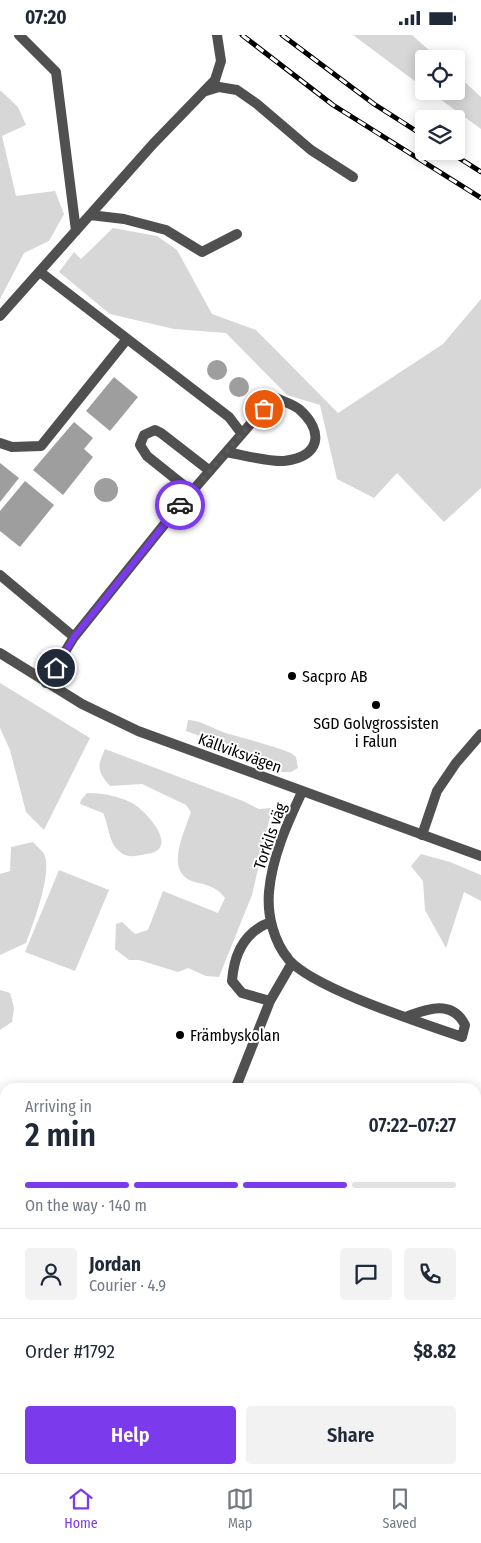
<!DOCTYPE html>
<meta charset="utf-8">
<style>
:root{--surface:#fff;--page:#f2f2f3;--text:#1f2937;--muted:#747a83;--line:#e0e1e3;--accent:#7c3aed}
body{margin:0;font-family:"Fira Sans Condensed",sans-serif;background:var(--page);color:var(--text);height:100vh;display:flex;flex-direction:column;font-size:19px;white-space:nowrap}
*{box-sizing:border-box;margin:0}
p{font-size:16px;color:var(--muted)}
.icon{flex:none;width:28px;height:28px;fill:none;stroke:currentColor;stroke-width:2;stroke-linecap:round;stroke-linejoin:round}
.map{position:relative;flex:1;overflow:hidden}
.sheet{position:absolute;left:0px;top:1048px;width:481px;height:391px;display:flex;flex-direction:column;background:var(--surface);border-radius:15px 15px 0 0;box-shadow:0 2px 12px #0003}
.sheet>*{flex:none}
.tools{position:absolute;left:415px;top:15px;display:grid;gap:10px}
.tools a{display:grid;place-items:center;width:50px;height:50px;border-radius:5px;background:var(--surface);box-shadow:0 2px 12px #0003;font-size:25px}
.pin{position:absolute;display:grid;place-items:center;width:42px;height:42px;color:#fff;margin:-21px;border:2px solid #fff;border-radius:50%;box-shadow:0 1px 5px #0007}
.courier{position:absolute;display:grid;place-items:center;width:50px;height:50px;margin:-25px;border:4px solid #7c3aed;border-radius:50%;background:#fff;color:#222;box-shadow:0 1px 6px #0007}
.summary em{font-style:normal;font-weight:600}
.summary div{display:flex;flex-direction:column-reverse}
.summary{display:flex;align-items:center;justify-content:space-between;height:85px;padding:0 25px}
h1{font-size:32px;font-weight:600;line-height:38px}
.bar{display:grid;grid-template-columns:repeat(4,1fr);gap:8px 5px;align-content:center;height:60px;padding:0 25px}
.bar i{height:6px;border-radius:4px;background:var(--line)}
.bar .selected{background:var(--accent)}
.bar p{grid-column:span 4}
.line{display:flex;align-items:center;gap:12px;padding:0 25px;border-top:1px solid var(--line)}
.line div{flex:1}
.round{display:grid;place-items:center;flex:none;width:52px;height:52px;border-radius:5px;background:var(--page)}
.action{display:flex;gap:10px;margin-top:auto;padding:10px 25px}
.action a{flex:1;height:58px;border-radius:5px;background:var(--accent);color:#fff;font-size:20px;font-weight:600;line-height:58px;text-align:center}
.action a+a{background:var(--page);color:var(--text)}
.status{display:flex;justify-content:space-between;align-items:center;height:35px;padding:0 25px;background:var(--surface);direction:ltr}
.status svg{height:14px;fill:currentColor}
.tab-bar{display:flex;justify-content:space-around;align-items:center;height:70px;border-top:1px solid var(--line);background:var(--surface);font-size:14px;color:var(--muted)}
.tab-bar a{display:grid;justify-items:center;gap:2px}
.tab-bar .selected{color:var(--accent)}
.map>svg:first-child{display:block}
.green{fill:#d7d7d7}
.water{fill:#9e9e9e}
.lines{fill:none;stroke-linecap:round;stroke-linejoin:round}
.minor{stroke:#505050;stroke-width:10}
.tertiary{stroke:#505050;stroke-width:10}
.rail-casing{stroke:#000;stroke-width:5}
.rail{stroke:#fff;stroke-width:3;stroke-dasharray:9;stroke-linecap:butt}
.done{stroke:#595959;stroke-width:5;stroke-dasharray:0 9}
.route{stroke:#7c3aed;stroke-width:6}
.poi-dot{fill:#000;stroke:#fff;stroke-width:2}
.labels{text-anchor:middle;dominant-baseline:central;stroke-width:4;stroke-linejoin:round;paint-order:stroke}
.poi-label{font-size:16px;fill:#000;stroke:#fff;text-anchor:start}
.street-label{font-size:16px;fill:#000;stroke:#fff}
</style>
<div class="status"><b>07:20</b><svg viewBox="0 0 49 12"><path d="M0 12V9h3v3zM5 12V6h3v6zM10 12V3h3v9zM15 12V0h3v12zM26 1h20v11H26zM47 4h2v5h-2z"/></svg></div>
<div class="map">
<svg width="481" height="1438" viewBox="0 0 481 1438">
<rect width="100%" height="100%" fill="#fff"/>
<!-- green -->
<path class="green" d="M353 0H412L439 24H424V53Z
M456 39 481 62V94L429 56H456Z
M0 55 18 72 26 90 2 101 16 161 55 156 64 179 49 206 24 218 0 264Z
M113 193 157 201 177 215 212 279 256 295 338 378 443 309 481 264V453L444 487 397 438 374 463 337 444 320 370 287 360 226 298 174 294 110 279 59 237 74 217 81 224Z
M0 648 90 703 44 795 26 777 10 715 0 693Z
M188 685C202 685 216 696 229 699 250 705 270 710 291 718L296 722 298 733 291 737H282L247 718 186 696Z
M105 714 243 766 259 774 272 773 252 860 219 942 206 941 188 933 178 937 139 925H129L115 914 116 889 122 887 135 899 148 895 163 856 218 878 225 863C217 853 211 851 199 848 162 841 183 801 191 777L186 770 142 749 110 751C97 736 97 732 105 714Z
M87 758C103 758 118 761 132 768 144 774 178 810 152 818 149 819 144 819 141 820 133 822 125 822 119 816 108 807 109 790 103 778L80 769 81 765Z
M33 807C36 811 42 815 44 819 53 837 33 889 26 908L0 920V839L10 836 11 812Z
M421 819 450 827 481 840V866L464 857 446 913 425 875 423 846 411 831Z
M59 835 109 855 75 936 25 917Z
M0 955 10 958 14 973 12 987 0 995Z
M0 1122H5V1178L0 1179Z
M476 1281H481V1406L476 1408Z"/>
<!-- water -->
<path class="water" d="M207 335a10 10 0 1 1 20 0a10 10 0 1 1-20 0Z
M114 342 138 362 110 396 86 376Z
M229 352a10 10 0 1 1 20 0a10 10 0 1 1-20 0Z
M74 387 93 403 84 414 93 422 63 460 33 435Z
M0 428 19 443 0 467Z
M94 455a12 12 0 1 1 24 0a12 12 0 1 1-24 0Z
M25 446 54 470 20 512 0 496V476Z
M0 1210H5V1434H448L458 1438H0Z"/>
<g class="lines">
<!-- minor -->
<path class="minor" d="M19 0 56 37 76 196
M206 56 219 52 237 55 257 69 311 115 353 142
M90 180 124 184 166 195 202 217 237 199
M40 237 229 382 242 399
M0 281 153 109 215 45 221 26 217 0
M0 408 12 412 41 411 127 304
M192 457 147 421 140 410 144 400 155 395 161 398 210 436
M0 540 74 602
M46 648 74 602 175 476 274 362C282 366 293 369 299 374 325 397 320 422 284 426 269 427 243 420 226 417
M302 757C287 789 272 822 269 857 267 881 274 907 289 925 315 954 422 988 462 1002L465 990C452 964 427 974 405 982
M422 800 437 756 456 728 481 699
M270 966 242 958 232 946C234 919 245 896 271 887
M236 1052 270 966 292 928"/>
<!-- tertiary -->
<path class="tertiary" d="M0 618 82 669 138 696 481 821"/>
<defs>
<path id="rail" d="M242 0 333 70 481 163
M282 0 374 69 424 101
M448 116 481 137"/>
</defs>
<!-- rail casing -->
<use href="#rail" class="rail-casing"/>
<!-- rail -->
<use href="#rail" class="rail"/>
</g>
<g class="lines">
<!-- done -->
<path class="done" d="M180 470 264 374"/>
<!-- route -->
<path class="route" d="M56 633 74 602 180 470"/>
</g>
<!-- markers -->
<g class="poi-dot">
<circle cx="292" cy="641" r="5"/>
<circle cx="376" cy="670" r="5"/>
<circle cx="180" cy="1000" r="5"/>
</g>
<g class="labels">
<!-- poi labels -->
<g class="poi-label">
<text x="302" y="641">Sacpro AB</text>
<text x="376" y="688" text-anchor="middle">SGD Golvgrossisten<tspan x="376" dy="18">i Falun</tspan></text>
<text x="190" y="1000">Främbyskolan</text>
</g>
<!-- street labels -->
<g class="street-label">
<text transform="translate(240 718) rotate(20)">Källviksvägen</text>
<text transform="translate(270 801) rotate(-71)">Torkils väg</text>
</g>
</g>
</svg>
<div class="tools">
<a><svg class="icon" aria-label="locate" viewBox="0 0 24 24"><circle cx="12" cy="12" r="6"/><path d="M12 2v4M12 18v4M2 12h4M18 12h4"/></svg></a>
<a><svg class="icon" aria-label="layers" viewBox="0 0 24 24"><path d="M12 4l9 5-9 5-9-5zM3 14l9 5 9-5"/></svg></a>
</div>
<div class="pin" style="left:264px;top:374px;background:#ea580c"><svg class="icon" aria-label="bag" viewBox="0 0 24 24"><path d="M5 8h14l-1 12H6zM9 8a3 3 0 0 1 6 0"/></svg></div>
<div class="pin" style="left:56px;top:633px;background:#1f2937"><svg class="icon" aria-label="home" viewBox="0 0 24 24"><path d="M3 11l9-7 9 7M6 9v11h12V9"/></svg></div>
<div class="courier" style="left:180px;top:470px"><svg class="icon" aria-label="car" viewBox="0 0 24 24"><path d="M5 17H2v-5l4-1 3-4h7l3 4 3 1v5h-3M9 17h6M6 11h13"/><circle cx="7" cy="17" r="2"/><circle cx="17" cy="17" r="2"/></svg></div>
<section class="sheet">
<div class="summary"><div><h1>2 min</h1><p>Arriving in</p></div><em>07:22–07:27</em></div>
<div class="bar"><i class="selected"></i><i class="selected"></i><i class="selected"></i><i></i><p>On the way · 140 m</p></div>
<div class="line" style="height:90px"><a class="round"><svg class="icon" aria-label="person" viewBox="0 0 24 24"><circle cx="12" cy="8" r="4"/><path d="M4 21q1-7 8-7t8 7"/></svg></a><div><b>Jordan</b><p>Courier · 4.9</p></div><a class="round"><svg class="icon" aria-label="chat" viewBox="0 0 24 24"><path d="M4 5h16v11H9l-5 4z"/></svg></a><a class="round"><svg class="icon" aria-label="phone" viewBox="0 0 24 24"><path d="M5 4h4l2 5-3 2q2 4 5 5l2-3 5 2v4C11 20 4 13 5 4z"/></svg></a></div>
<div class="line" style="height:65px"><div>Order #1792</div><b>$8.82</b></div>
<div class="action"><a>Help</a><a>Share</a></div>
</section>
</div>
<nav class="tab-bar">
<a class="selected"><svg class="icon" aria-label="home" viewBox="0 0 24 24"><path d="M3 11l9-7 9 7M6 9v11h12V9"/></svg>Home</a>
<a><svg class="icon" aria-label="map" viewBox="0 0 24 24"><path d="M3 6l6-2 6 2 6-2v14l-6 2-6-2-6 2zM9 4v14M15 6v14"/></svg>Map</a>
<a><svg class="icon" aria-label="saved" viewBox="0 0 24 24"><path d="M7 4h10v16l-5-4-5 4z"/></svg>Saved</a>
</nav>
